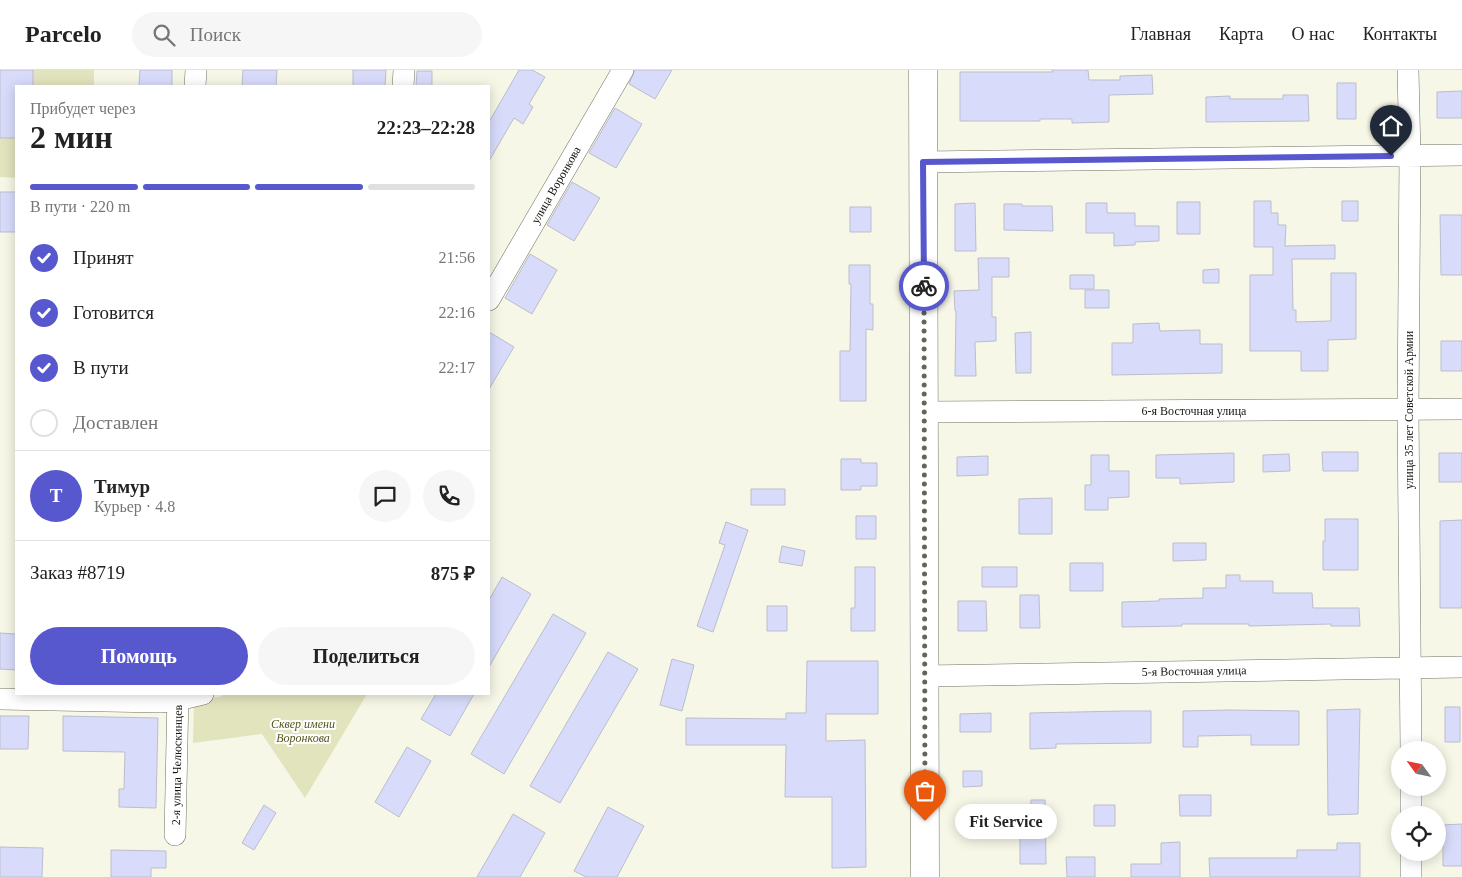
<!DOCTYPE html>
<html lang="ru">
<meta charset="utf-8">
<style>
:root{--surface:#fff;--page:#f6f6f6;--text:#222;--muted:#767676;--line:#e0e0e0;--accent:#5757ce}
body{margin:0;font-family:Georgia,serif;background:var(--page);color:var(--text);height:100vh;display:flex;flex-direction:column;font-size:19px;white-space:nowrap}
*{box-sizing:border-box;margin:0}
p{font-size:16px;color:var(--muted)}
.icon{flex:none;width:28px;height:28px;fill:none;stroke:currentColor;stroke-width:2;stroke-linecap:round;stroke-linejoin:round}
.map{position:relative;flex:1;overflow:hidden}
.panel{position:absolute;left:15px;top:15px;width:475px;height:610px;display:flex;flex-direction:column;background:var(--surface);border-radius:0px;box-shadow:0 2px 12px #0003}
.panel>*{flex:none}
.needle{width:32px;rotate:303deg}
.buttons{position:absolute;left:1391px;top:671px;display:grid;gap:10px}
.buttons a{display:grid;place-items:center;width:55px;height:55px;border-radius:50%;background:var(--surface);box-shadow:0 2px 12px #0003;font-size:25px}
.pin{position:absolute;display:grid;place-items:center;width:42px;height:42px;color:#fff;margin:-51px -21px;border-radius:50% 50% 50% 0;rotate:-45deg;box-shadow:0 0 5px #0007}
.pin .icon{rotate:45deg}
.courier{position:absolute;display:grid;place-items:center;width:50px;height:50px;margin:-25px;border:4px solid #5757ce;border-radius:50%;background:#fff;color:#222;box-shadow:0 1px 6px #0007}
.bubble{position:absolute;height:35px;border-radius:18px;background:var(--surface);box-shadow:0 2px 12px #0003;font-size:16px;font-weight:700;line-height:35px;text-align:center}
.head em{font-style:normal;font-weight:700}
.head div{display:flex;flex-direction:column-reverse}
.head{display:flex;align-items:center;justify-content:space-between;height:85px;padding:0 15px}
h1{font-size:32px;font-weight:700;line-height:38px}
.bar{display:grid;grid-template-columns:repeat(4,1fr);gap:8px 5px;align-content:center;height:60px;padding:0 15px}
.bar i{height:6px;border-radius:4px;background:var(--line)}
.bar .on{background:var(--accent)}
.bar p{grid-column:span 4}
.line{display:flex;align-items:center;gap:12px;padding:0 15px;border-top:1px solid var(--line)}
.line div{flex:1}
.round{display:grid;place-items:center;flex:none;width:52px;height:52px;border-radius:26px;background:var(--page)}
ol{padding:0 15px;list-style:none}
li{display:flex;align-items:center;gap:15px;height:55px}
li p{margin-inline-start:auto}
li .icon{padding:5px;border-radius:50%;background:var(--accent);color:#fff;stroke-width:4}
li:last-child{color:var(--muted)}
li i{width:28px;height:28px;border:2px solid var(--line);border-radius:50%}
.cta{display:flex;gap:10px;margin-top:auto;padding:10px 15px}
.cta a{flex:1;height:58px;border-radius:30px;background:var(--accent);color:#fff;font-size:20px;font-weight:700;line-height:58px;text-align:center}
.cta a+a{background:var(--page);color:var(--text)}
header{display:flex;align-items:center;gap:30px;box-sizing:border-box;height:70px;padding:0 25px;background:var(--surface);border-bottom:1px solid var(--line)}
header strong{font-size:24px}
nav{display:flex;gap:28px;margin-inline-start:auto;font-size:18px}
.search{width:350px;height:45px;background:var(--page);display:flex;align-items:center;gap:12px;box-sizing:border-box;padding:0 18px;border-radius:28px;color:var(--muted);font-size:19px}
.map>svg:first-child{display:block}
.green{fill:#e2e4be}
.building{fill:#d8dcfa;stroke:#bbbdcd}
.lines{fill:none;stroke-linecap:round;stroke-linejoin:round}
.minor-casing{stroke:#717263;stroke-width:22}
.secondary-casing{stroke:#717263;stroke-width:29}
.minor{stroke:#fff;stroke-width:21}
.secondary{stroke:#fff;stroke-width:28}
.done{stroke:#64645b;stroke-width:5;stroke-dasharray:0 9}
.route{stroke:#5757ce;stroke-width:6}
.labels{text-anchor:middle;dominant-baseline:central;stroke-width:4;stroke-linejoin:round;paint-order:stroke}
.street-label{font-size:12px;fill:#15150f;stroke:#fff}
.park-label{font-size:12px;font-style:italic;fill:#55561c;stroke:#fff}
</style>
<header>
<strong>Parcelo</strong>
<div class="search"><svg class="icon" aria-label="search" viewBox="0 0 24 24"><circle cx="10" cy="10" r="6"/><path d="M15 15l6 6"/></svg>Поиск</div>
<nav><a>Главная</a><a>Карта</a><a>О нас</a><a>Контакты</a></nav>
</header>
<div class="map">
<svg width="1462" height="807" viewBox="0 0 1462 807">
<rect width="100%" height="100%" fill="#f6f7e7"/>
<!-- green -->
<path class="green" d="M0 0H94V16H16V108L0 107Z
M226 624H367L305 728 262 664 193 673 194 631 219 627Z"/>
<!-- building -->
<path class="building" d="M0 0H33V16H16V68H0Z
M140 0H172V16H139Z
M243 0H277L276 16H242Z
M353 0H386L385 16H353Z
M519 0H532L545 7 529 34 533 37 523 54 514 48 489 91V52Z
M635 0H672L655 29 629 14Z
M1052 0H1088L1089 10H1120V6L1152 5 1153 24 1109 25V52L1072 53V49H1040V51H960V2H1053Z
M417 1H432V16H416Z
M1337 13H1356V49H1337Z
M1462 21V48H1437V22Z
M1283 25H1308L1309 51 1206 52V27L1230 26V29H1283Z
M615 38 642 54 616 98 589 83Z
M572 112 600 128 574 171 547 155Z
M0 122H16V162H0Z
M1254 131H1271V143H1278V155H1286L1285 176 1335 175V189H1292L1293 240H1296V252L1331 251V203H1356V269L1328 270V301H1301V281H1250V205H1273V177H1254Z
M1342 131H1358V151H1342Z
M1177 132H1200V164H1177Z
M975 133 976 181H955V134Z
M1086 133H1107V143H1135V156H1159V171L1135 172V175L1114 176V163H1086Z
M1004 134H1022V136H1052L1053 161 1004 160Z
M850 137H871V162H850Z
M1440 145H1462V205H1441Z
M530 184 557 200 532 244 505 228Z
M978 188H1009V207H992V247H996V271L975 272 976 306H955L956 241H955L954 221 979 220Z
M849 195H870V234H873V260L866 259V331H840V281H850L851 214H849Z
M1219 199V213H1203V200Z
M1070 205H1094V219H1070Z
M1085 220H1109V238H1085Z
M1159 253 1160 261 1200 260V274H1222V303L1112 305V273H1133V254Z
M489 262 514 277 489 319Z
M1031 262V303H1016L1015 263Z
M1441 271H1462V301H1441Z
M1322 382H1358V401H1323Z
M1234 383V412L1180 414V408H1156V385Z
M1439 383H1462V412H1439Z
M1289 384 1290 401 1263 402V385Z
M1091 385H1109V401H1129V427L1108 428V440H1085V415H1091Z
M988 386V405L957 406V387Z
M841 389H861V393H877V416H861V420H841Z
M751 419H785V435H751Z
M1052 428V464H1019V429Z
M856 446H876V469H856Z
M1325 449H1358V500H1323V471H1325Z
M1462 450V538H1440V451Z
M726 452 748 460 713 562 697 556 725 475 719 473Z
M1173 473H1206V490L1173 491Z
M782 476 805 481 802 496 779 492Z
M1070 493H1103V521H1070Z
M855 497H875V561H851V538H855Z
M982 497H1017V517H982Z
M1226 505H1240V511H1273V523H1312L1313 538H1359L1360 556H1331V554L1249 556V554H1182V556L1122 557V532L1159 531V529L1203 528V518H1226Z
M502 507 531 524 489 597V530Z
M1020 525H1039L1040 558H1020Z
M958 531H986L987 561H958Z
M767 536H787V561H767Z
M553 544 586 563 504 704 471 684Z
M0 563 16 564V600L0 599Z
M608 582 638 599 560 733 530 716Z
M672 589 694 595 682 641 660 635Z
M807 591H878V644H826V671L865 670 866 797 832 798V727H785L786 675H686V648L786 649V643H806Z
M436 624H474L450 666 421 649Z
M1445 637H1460V672H1445Z
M1360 639 1358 744 1328 745 1327 640Z
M1230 640 1299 641V675H1251V665L1198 666V677H1183V641Z
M1123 641H1151V673L1056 674V678L1030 679V643Z
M991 643V662H960V644Z
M0 646H29L28 679H0Z
M63 646 158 648 156 738 119 737V719H124L125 682 63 681Z
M407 677 431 691 399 747 375 732Z
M963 701H982V716L963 717Z
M1179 725H1211V746H1180Z
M1031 730H1045L1046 794H1020V766H1031Z
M264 735 276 743 254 780 242 773Z
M1094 735H1115V756H1094Z
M608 737 644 756 617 807H586L574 801Z
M513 744 545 763 520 807H477Z
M1462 754V796H1443V755Z
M1180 772V807H1131V794H1161V773Z
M1337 773H1360V807H1210L1209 788H1297V780H1337Z
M0 777 43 778 42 807H0Z
M111 780 166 781V798H151V807H111Z
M1066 787H1095V807H1067Z"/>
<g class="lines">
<defs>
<path id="minor" d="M1408 0 1410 86 1408 340 1411 680
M195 16 196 0
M403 16 404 0
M923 92 1462 85
M489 230 623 0
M925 342 1462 339
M925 606 1462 597
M0 629 160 632 178 630 203 624
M1411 718V745
M175 765 178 624
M1411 782V807"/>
<path id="secondary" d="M923 0 925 807"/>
</defs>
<!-- minor casing -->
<use href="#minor" class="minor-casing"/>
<!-- secondary casing -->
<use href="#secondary" class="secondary-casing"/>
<!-- minor -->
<use href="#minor" class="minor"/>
<!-- secondary -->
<use href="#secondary" class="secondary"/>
</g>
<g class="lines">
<!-- done -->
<path class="done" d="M924 216 925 751"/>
<!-- route -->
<path class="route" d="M924 216 923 92 1391 86"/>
</g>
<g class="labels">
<!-- street labels -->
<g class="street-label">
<text transform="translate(556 115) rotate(-60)">улица Воронкова</text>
<text transform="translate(1409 340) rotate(-90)">улица 35 лет Советской Армии</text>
<text x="1194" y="341">6-я Восточная улица</text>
<text transform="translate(1194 601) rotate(-1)">5-я Восточная улица</text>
<text transform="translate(177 695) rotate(-89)">2-я улица Челюскинцев</text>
</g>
<!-- park labels -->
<g class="park-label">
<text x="303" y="654">Сквер имени<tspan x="303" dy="14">Воронкова</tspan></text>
</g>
</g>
</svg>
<div class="buttons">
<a><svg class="needle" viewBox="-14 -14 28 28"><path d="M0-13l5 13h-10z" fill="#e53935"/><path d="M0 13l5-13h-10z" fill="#767676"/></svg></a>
<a><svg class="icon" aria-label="locate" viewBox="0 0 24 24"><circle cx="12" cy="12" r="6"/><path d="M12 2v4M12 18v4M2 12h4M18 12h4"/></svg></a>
</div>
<div class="pin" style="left:925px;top:751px;background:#ea580c"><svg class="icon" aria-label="bag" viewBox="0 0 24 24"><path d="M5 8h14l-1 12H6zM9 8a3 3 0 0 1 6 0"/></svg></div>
<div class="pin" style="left:1391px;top:86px;background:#1f2937"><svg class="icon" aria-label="home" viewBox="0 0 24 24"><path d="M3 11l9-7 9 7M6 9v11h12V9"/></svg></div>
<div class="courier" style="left:924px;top:216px"><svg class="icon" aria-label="bike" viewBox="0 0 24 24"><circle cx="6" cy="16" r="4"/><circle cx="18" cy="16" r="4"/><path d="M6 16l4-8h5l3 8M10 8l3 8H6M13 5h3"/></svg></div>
<div class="bubble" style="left:955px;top:734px;width:102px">Fit Service</div>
<section class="panel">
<div class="head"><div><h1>2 мин</h1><p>Прибудет через</p></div><em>22:23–22:28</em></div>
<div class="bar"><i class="on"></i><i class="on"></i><i class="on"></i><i></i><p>В пути · 220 m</p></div>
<ol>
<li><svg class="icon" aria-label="check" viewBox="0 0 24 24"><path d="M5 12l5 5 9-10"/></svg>Принят<p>21:56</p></li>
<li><svg class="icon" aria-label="check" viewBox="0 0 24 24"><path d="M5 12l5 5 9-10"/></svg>Готовится<p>22:16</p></li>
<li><svg class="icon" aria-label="check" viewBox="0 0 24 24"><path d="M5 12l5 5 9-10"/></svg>В пути<p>22:17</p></li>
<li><i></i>Доставлен</li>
</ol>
<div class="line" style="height:90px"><b class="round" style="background:var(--accent);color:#fff">Т</b><div><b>Тимур</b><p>Курьер · 4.8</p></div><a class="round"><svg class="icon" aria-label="chat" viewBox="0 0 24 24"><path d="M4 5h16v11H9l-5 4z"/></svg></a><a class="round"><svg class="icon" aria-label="phone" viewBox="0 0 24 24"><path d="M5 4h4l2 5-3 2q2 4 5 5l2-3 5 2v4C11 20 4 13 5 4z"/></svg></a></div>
<div class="line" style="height:65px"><div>Заказ #8719</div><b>875 ₽</b></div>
<div class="cta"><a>Помощь</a><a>Поделиться</a></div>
</section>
</div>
